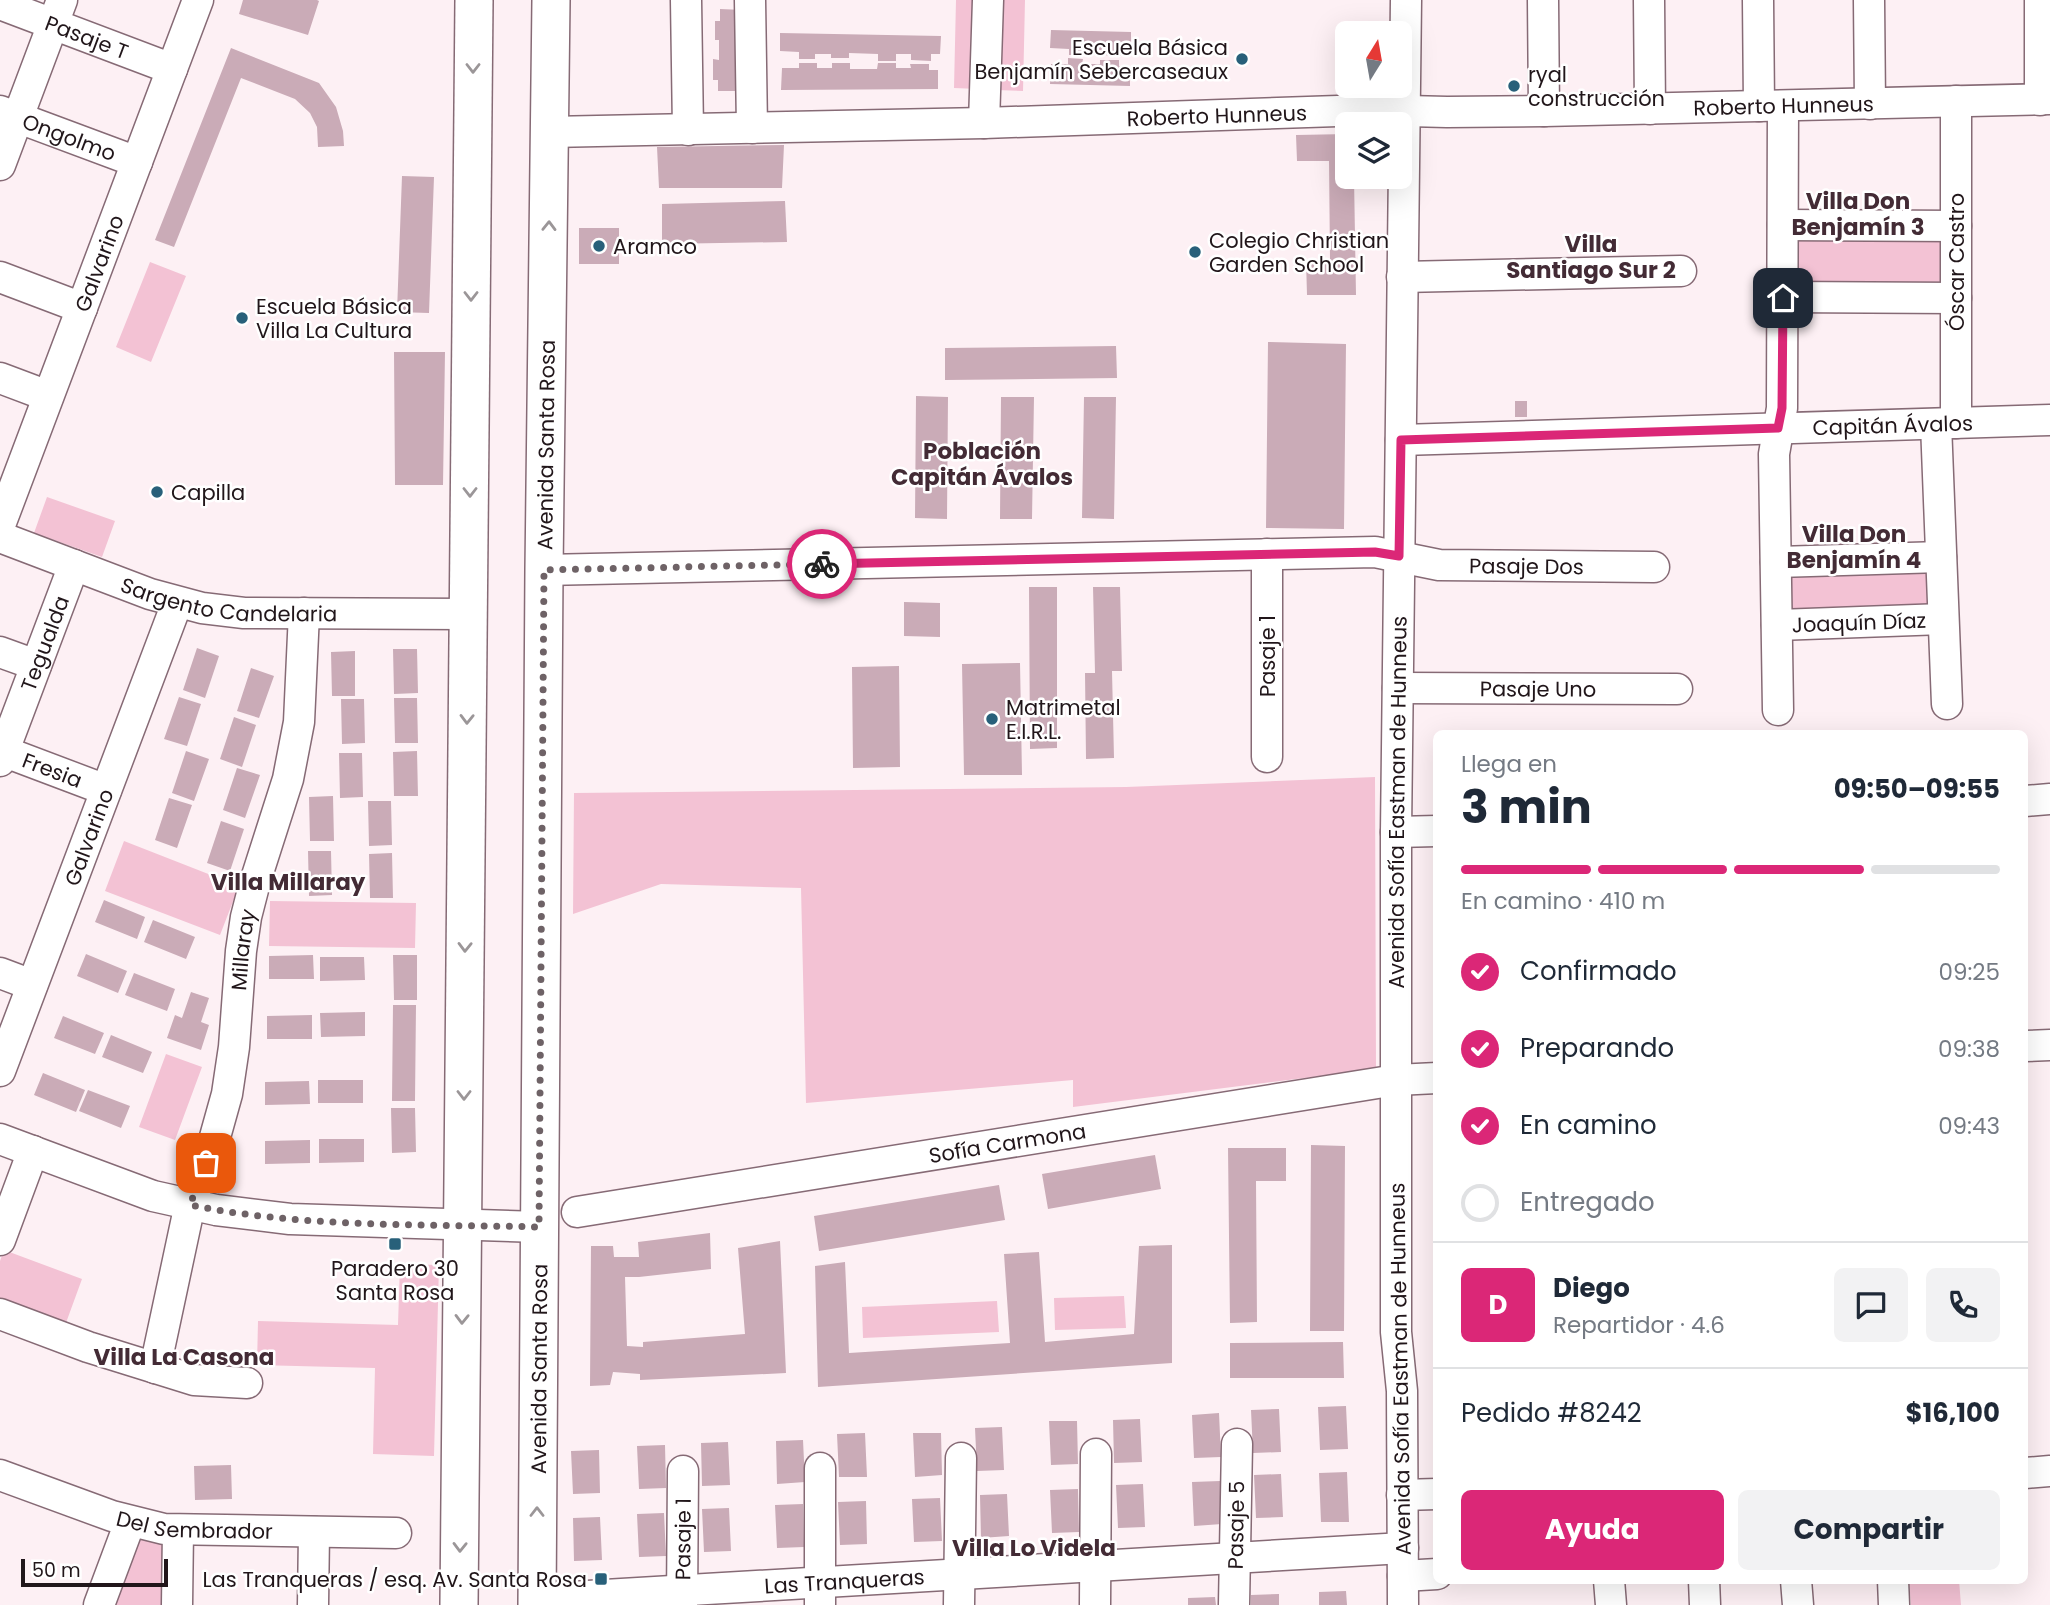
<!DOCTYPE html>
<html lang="es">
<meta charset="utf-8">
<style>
:root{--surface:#fff;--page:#f2f2f3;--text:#1f2937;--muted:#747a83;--line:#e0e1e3;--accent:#db2777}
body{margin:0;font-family:Poppins,sans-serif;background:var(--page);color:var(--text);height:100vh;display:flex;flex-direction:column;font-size:26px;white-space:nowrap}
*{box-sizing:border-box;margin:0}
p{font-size:23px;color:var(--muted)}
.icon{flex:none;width:38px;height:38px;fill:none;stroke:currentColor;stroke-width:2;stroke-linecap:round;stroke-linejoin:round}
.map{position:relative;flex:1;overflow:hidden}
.drawer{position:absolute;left:1433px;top:730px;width:595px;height:854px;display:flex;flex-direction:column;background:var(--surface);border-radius:10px;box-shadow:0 7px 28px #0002}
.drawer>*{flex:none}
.needle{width:46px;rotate:11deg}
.fabs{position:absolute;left:1335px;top:21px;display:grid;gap:14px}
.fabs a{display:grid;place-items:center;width:77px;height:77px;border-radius:10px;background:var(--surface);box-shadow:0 7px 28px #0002;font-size:35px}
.scale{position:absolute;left:21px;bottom:18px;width:147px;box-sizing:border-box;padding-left:7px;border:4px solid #21161a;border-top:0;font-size:19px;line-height:24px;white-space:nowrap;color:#21161a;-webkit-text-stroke:5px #fff;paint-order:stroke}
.pin{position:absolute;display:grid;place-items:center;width:60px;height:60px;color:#fff;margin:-30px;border-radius:14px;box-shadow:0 4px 10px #0006}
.courier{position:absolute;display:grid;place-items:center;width:70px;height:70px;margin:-35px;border:5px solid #db2777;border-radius:50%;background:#fff;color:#222;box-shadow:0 2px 9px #0007}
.head em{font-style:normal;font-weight:700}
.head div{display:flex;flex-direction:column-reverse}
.head{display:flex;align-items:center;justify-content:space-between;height:119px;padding:0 28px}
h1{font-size:46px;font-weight:700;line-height:52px}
.bar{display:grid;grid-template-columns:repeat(4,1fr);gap:10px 7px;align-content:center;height:84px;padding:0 28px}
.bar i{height:9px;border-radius:5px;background:var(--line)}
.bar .current{background:var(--accent)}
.bar p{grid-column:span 4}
.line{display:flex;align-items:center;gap:18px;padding:0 28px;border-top:2px solid var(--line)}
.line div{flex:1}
.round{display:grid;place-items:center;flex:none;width:74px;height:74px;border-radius:10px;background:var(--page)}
ol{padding:0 28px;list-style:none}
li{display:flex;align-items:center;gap:21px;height:77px}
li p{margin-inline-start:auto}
li .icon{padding:7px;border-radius:50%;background:var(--accent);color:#fff;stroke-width:4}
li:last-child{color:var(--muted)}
li i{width:38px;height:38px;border:4px solid var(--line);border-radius:50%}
.action{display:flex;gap:14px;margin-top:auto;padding:14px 28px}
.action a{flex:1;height:80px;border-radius:10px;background:var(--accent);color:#fff;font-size:28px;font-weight:700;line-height:80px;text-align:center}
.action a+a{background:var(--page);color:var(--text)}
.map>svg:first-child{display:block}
.green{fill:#f3c2d4}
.building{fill:#caabb7}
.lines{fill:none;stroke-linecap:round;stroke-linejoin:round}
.minor-casing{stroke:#866a75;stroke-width:33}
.major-casing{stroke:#866a75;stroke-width:40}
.minor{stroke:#fff;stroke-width:30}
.major{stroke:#fff;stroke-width:37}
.oneway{stroke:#9b9698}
.done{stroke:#6e6266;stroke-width:7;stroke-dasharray:0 12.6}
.route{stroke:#db2777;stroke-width:9}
.poi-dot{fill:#28607a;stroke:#fff;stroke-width:2.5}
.labels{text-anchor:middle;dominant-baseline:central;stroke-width:5;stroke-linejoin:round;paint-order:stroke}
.street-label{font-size:21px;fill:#21161a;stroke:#fff}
.poi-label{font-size:21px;fill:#21161a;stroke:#fff;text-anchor:start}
.neighbourhood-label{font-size:23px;font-weight:bold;fill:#432b35;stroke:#fff}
</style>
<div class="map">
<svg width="2050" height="1605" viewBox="0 0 2050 1605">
<rect width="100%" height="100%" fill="#fdf0f4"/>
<!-- green -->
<path class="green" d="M956 0H981L978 89 954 88Z
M999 0H1025L1023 91 996 90Z
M1791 234H1946V293H1791Z
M150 262 186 276 151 362 116 347Z
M47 497 115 521 102 557 34 533Z
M1936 563 1938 614 1785 621V570Z
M1375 777 1376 1069 1073 1107V1080L806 1103 801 888 661 884 573 914 574 793 1126 787Z
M124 841 239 886 220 935 105 891Z
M270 901 416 903 415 948 269 946Z
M166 1054 202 1067 175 1140 139 1127Z
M4 1250 82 1279 63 1331 0 1308V1261Z
M400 1264 439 1265 434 1456 373 1454 375 1368 257 1365 258 1321 398 1325Z
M1124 1296 1126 1328 1055 1330 1054 1298Z
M997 1301 999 1332 863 1338 862 1307Z
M138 1536 168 1541 167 1605H115Z
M1909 1580H1959L1961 1605H1911Z"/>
<!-- building -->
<path class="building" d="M243 0H317L319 1 308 35 239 14Z
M720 9 743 10 742 91H718V80H713V59L719 60V40H715V21H720Z
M1051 30 1131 32V51H1121V56L1101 55V50L1085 49V55H1069V49L1050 48Z
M780 33 941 36 940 54H931V61L911 60V54H896V61H878V54L849 53V58H831V54H815V59H799V52L780 51Z
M231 48 319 83 336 107 343 131 344 146 318 147 317 127 310 113 295 99 241 78 174 247 155 240Z
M1068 58 1083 59 1082 64H1100V60H1119V66H1130V86L1050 84 1051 64H1068Z
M799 63H817V68H832V63H850V69H877L878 63H896V68H911L910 64H929V70H938V89L781 90 782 68H799Z
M1348 134V177H1354L1356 295H1307L1306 260 1330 259 1329 161H1297L1296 135Z
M784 145 782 188H659L657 147Z
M402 176 434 177 429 313 397 312Z
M785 201 787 242 662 244V204Z
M579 228H619V264H579Z
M1268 342 1346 344 1344 529 1266 528Z
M1116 346 1117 378 945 380V348Z
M394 352H445L443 485H395Z
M916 396 948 397 947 519 915 518Z
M1001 397H1034L1032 519H1000Z
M1084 397H1116L1114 519 1082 518Z
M1515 401H1527V417H1515Z
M1029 587H1057V748L1030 749Z
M1093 587H1120L1122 671H1112L1114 758 1086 759 1085 673H1095Z
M904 602 940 603V637L904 636Z
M197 648 219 656 205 698 183 690Z
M393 649H417L418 693 394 694Z
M355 651V696H332L331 652Z
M1020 663 1022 775H964L962 664Z
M899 666 900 767 853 768 852 667Z
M251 668 274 676 259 718 237 711Z
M179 697 201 704 187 746 164 739Z
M394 698H417L418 743H395Z
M341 699H364L365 743 342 744Z
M234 717 256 725 242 767 220 759Z
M186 751 209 759 194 801 172 793Z
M417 751 418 796H394L393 752Z
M339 753H362L363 797 340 798Z
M237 768 260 775 245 818 223 810Z
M333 796 334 841H310L309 797Z
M169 798 192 805 177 848 155 840Z
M368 801H391L392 845 369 846Z
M221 821 244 829 230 871 207 863Z
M308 851H331L332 895 309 896Z
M392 853 393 898H370L369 854Z
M104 900 145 917 137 939 95 922Z
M153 920 195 937 186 959 144 942Z
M86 954 127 971 118 993 77 976Z
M313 955 314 979H269V956Z
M393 955H417V1000H394Z
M320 957H364L365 980 320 981Z
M134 973 175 989 167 1011 125 995Z
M191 992 209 998 201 1022 209 1025 201 1050 167 1038 175 1015 182 1018Z
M393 1005H416L415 1101H392Z
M365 1012V1036L321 1037 320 1013Z
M312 1015V1039H267V1016Z
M63 1016 104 1033 95 1054 54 1038Z
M111 1035 152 1052 143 1073 102 1057Z
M43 1073 85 1090 76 1112 34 1095Z
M318 1080H363V1103H318Z
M309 1081 310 1104 265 1105V1082Z
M88 1090 130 1106 121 1128 79 1111Z
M391 1108H415L416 1152 392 1153Z
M319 1139H364V1162L319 1163Z
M310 1140V1163L265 1164V1141Z
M1311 1145 1345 1146 1344 1331H1310Z
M1228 1148H1286V1181H1256L1257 1322 1230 1323Z
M1155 1155 1161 1189 1048 1209 1042 1174Z
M999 1185 1005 1220 819 1251 814 1216Z
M710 1233 711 1269 639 1277H625L627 1346 643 1347V1342L745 1334 738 1248 780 1241 786 1373 640 1380V1374L613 1372 610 1385 590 1386 591 1246H613L614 1257H639L638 1242Z
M1172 1245V1363L818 1387 815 1266 845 1262 849 1353 1010 1343 1004 1254 1039 1252 1045 1342 1134 1334 1139 1246Z
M1343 1342 1344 1378H1230V1343Z
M1346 1406 1348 1449 1320 1450 1318 1407Z
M1279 1409 1281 1452 1253 1453 1251 1410Z
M1219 1413 1221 1457 1194 1458 1192 1415Z
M1140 1419 1142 1462 1114 1463 1113 1420Z
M1049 1421H1077L1078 1464 1051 1465Z
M1002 1427 1004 1470 977 1471 975 1428Z
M865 1433 867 1477H839L837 1434Z
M913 1433H941L942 1475 915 1477Z
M803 1440 805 1482 777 1484 776 1441Z
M728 1442 730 1485 702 1486 701 1443Z
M665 1445 666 1488 639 1489 637 1446Z
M599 1450 600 1493 573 1494 571 1451Z
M231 1465 232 1499 195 1500 194 1466Z
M1347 1472 1349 1522H1321L1319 1473Z
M1281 1474 1283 1517 1256 1518 1254 1475Z
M1220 1481 1222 1524 1194 1526 1192 1482Z
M1143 1484 1145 1527 1118 1528 1116 1485Z
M1078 1489 1079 1532 1052 1533 1050 1490Z
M1007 1494 1009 1536 981 1538 980 1495Z
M940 1498 942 1541 914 1542 912 1499Z
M866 1501 867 1544 840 1545 838 1502Z
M803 1504 804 1547 777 1548 775 1505Z
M729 1508 731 1551 704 1552 702 1509Z
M664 1513 666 1556 639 1557 637 1514Z
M600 1517 602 1560 574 1561 573 1518Z
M1346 1591 1347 1605H1319V1592Z
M1279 1594V1605H1251V1595Z
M1215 1597 1216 1605H1188V1598Z"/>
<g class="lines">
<defs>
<g id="minor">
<path d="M686 0 688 130"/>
<path d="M750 0 752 128"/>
<path d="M1543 0 1544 111"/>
<path d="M1649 0 1650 109"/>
<path d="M1758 0 1759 106"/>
<path d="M1869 0 1870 104"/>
<path d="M2040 0V100"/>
<path id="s1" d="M0 4 172 69"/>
<path id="s2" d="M0 111 137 162"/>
<path d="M984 123 988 0"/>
<path id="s3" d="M550 132 984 123 1368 110 1447 112 1544 111 2050 99"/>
<path d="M0 165 62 0"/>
<path d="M1783 225 1956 226"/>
<path d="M0 277 82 308"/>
<path d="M1402 277 1681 271"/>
<path d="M1783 297 1956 298"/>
<path d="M0 378 48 396"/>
<path d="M1956 423V101"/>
<path d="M1936 424 1947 704"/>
<path id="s4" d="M1401 440 2050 420"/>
<path id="s5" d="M0 525 198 0"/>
<path id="s6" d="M0 537 150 594 202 608 244 613 468 614"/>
<path d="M1776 562 1941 557"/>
<path id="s7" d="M544 570 1375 552 1439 565 1654 567"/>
<path id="s8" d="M1777 625 1943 619"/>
<path d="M0 652 36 665"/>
<path id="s9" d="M1398 688 1677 689"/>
<path d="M1778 710 1774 454 1782 408 1783 106"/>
<path id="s10" d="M0 750 106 790"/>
<path d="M1267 757V554"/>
<path id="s11" d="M0 761 74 565"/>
<path d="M2025 801 2050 799"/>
<path d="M1396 832 1437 831"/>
<path d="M0 973 32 985"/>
<path d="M2025 1046 2050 1045"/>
<path id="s12" d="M0 1071 177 603"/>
<path d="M0 1139 153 1196 216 1210 290 1219 539 1227"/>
<path id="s13" d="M577 1212 1396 1080 1437 1078"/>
<path d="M0 1240 33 1151"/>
<path d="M0 1314 88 1347 194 1380 247 1383"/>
<path id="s14" d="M155 1368 190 1204 215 1137 227 1094 234 1047 241 951 246 917 255 882 288 779 299 722 304 613"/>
<path d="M2025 1473 2050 1471"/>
<path id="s15" d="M0 1475 112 1516 164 1529 396 1533"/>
<path d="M1402 1495 1437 1494"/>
<path d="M1403 1576 1437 1574"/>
<path d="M1609 1580 1611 1605"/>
<path d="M1704 1580 1705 1605"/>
<path d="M1796 1580 1798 1605"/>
<path d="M1893 1580 1894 1605"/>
<path id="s16" d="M537 1599 1403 1548"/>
<path d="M99 1605 130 1522"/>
<path d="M177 1605 178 1530"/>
<path d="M313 1605 314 1532"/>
<path id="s17" d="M682 1605 683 1471"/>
<path d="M820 1605V1468"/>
<path d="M959 1605 961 1458"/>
<path d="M1095 1605 1096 1454"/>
<path id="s18" d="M1234 1605 1237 1444"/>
<path id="s19" d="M1403 1605 1402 1391 1396 1332V832L1406 0"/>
</g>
<g id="major">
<path d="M459 1605 474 0"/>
<path id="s20" d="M537 1605 544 570 551 0"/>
</g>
</defs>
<!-- minor casing -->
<use href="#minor" class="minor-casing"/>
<!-- major casing -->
<use href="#major" class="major-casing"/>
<!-- minor -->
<use href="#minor" class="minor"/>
<!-- major -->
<use href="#major" class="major"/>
</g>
<!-- one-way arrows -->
<defs><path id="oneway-chevron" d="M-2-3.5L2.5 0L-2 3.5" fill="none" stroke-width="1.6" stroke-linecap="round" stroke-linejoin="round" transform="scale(1.75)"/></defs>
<g class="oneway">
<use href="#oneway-chevron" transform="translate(473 68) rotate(90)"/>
<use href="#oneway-chevron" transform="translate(549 226) rotate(-89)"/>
<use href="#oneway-chevron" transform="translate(471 296) rotate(90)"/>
<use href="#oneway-chevron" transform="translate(470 492) rotate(90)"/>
<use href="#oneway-chevron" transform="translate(467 719) rotate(91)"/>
<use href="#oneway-chevron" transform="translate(465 947) rotate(91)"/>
<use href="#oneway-chevron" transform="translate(464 1095) rotate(90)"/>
<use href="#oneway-chevron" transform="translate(462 1319) rotate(91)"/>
<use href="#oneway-chevron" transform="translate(537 1512) rotate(-90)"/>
<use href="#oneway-chevron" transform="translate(460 1547) rotate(91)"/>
</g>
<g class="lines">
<!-- done -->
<path class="done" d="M206 1163 190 1205C304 1228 423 1224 539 1227L544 570 822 564"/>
<!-- route -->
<path class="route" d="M822 564 1375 552 1399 556 1401 440 1778 428 1782 408 1783 298"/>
</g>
<!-- markers -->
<g class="poi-dot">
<circle cx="1242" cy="59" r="7"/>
<circle cx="1514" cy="86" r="7"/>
<circle cx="599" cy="246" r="7"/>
<circle cx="1195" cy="252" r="7"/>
<circle cx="242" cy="318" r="7"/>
<circle cx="157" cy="492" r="7"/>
<circle cx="992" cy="719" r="7"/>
<rect x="388" y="1237" width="14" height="14" rx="3.5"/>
<rect x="594" y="1572" width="14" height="14" rx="3.5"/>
</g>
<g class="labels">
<!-- street labels -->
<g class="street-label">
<text stroke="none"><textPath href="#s1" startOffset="93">Pasaje T</textPath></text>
<text stroke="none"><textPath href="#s3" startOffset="1234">Roberto Hunneus</textPath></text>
<text stroke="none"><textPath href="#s3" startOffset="667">Roberto Hunneus</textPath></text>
<text stroke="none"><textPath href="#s2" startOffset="74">Ongolmo</textPath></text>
<text stroke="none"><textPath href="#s5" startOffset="280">Galvarino</textPath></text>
<text transform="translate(1956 262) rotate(-90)">Óscar Castro</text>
<text stroke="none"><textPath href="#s4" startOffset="492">Capitán Ávalos</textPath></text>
<text stroke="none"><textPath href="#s20" startOffset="1160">Avenida Santa Rosa</textPath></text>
<text stroke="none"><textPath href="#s7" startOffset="984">Pasaje Dos</textPath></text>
<text stroke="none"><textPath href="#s6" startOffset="240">Sargento Candelaria</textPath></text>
<text stroke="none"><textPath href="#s8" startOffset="82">Joaquín Díaz</textPath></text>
<text stroke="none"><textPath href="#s11" startOffset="126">Tegualda</textPath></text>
<text transform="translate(1267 656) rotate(-90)">Pasaje 1</text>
<text stroke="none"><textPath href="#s9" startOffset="140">Pasaje Uno</textPath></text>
<text stroke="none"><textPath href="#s10" startOffset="56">Fresia</textPath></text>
<text stroke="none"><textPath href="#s19" startOffset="803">Avenida Sofía Eastman de Hunneus</textPath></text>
<text stroke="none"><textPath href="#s12" startOffset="250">Galvarino</textPath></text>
<text stroke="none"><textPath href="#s14" startOffset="429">Millaray</textPath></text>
<text stroke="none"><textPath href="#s13" startOffset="436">Sofía Carmona</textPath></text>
<text stroke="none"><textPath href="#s20" startOffset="236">Avenida Santa Rosa</textPath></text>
<text transform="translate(1400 1369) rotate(-91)">Avenida Sofía Eastman de Hunneus</text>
<text stroke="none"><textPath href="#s15" startOffset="203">Del Sembrador</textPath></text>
<text stroke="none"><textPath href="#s18" startOffset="80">Pasaje 5</textPath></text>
<text stroke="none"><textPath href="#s17" startOffset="66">Pasaje 1</textPath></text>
<text stroke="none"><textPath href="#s16" startOffset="308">Las Tranqueras</textPath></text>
</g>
<!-- poi labels -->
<g class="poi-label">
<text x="1228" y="47" text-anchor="end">Escuela Básica<tspan x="1228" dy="24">Benjamín Sebercaseaux</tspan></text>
<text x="1528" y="74">ryal<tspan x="1528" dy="24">construcción</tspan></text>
<text x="1209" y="240">Colegio Christian<tspan x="1209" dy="24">Garden School</tspan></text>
<text x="613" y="246">Aramco</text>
<text x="256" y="306">Escuela Básica<tspan x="256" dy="24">Villa La Cultura</tspan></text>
<text x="171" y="492">Capilla</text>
<text x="1006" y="707">Matrimetal<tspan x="1006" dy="24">E.I.R.L.</tspan></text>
<text x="395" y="1268" text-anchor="middle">Paradero 30<tspan x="395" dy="24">Santa Rosa</tspan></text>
<text x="587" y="1579" text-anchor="end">Las Tranqueras / esq. Av. Santa Rosa</text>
</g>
<!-- neighbourhood labels -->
<g class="neighbourhood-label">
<text x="1858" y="201">Villa Don<tspan x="1858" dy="26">Benjamín 3</tspan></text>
<text x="1591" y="244">Villa<tspan x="1591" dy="26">Santiago Sur 2</tspan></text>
<text x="982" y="451">Población<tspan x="982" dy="26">Capitán Ávalos</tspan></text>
<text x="1854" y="534">Villa Don<tspan x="1854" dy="26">Benjamín 4</tspan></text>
<text x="288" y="882">Villa Millaray</text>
<text x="184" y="1357">Villa La Casona</text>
<text x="1034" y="1548">Villa Lo Videla</text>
</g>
</g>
</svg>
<div class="fabs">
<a><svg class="needle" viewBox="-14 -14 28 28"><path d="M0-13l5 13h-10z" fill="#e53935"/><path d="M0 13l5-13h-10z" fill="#747a83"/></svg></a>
<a><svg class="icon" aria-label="layers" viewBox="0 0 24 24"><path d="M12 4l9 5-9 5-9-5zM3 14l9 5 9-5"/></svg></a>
</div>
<div class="scale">50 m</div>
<div class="pin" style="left:206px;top:1163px;background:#ea580c"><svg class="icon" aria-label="bag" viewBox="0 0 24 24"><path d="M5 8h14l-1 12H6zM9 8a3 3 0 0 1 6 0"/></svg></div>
<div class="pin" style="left:1783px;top:298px;background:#1f2937"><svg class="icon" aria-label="home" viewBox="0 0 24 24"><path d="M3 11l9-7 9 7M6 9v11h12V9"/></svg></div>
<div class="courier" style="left:822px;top:564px"><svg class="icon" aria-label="bike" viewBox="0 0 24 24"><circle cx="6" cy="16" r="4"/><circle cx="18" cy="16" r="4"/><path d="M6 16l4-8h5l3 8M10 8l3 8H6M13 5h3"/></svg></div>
<section class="drawer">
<div class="head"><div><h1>3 min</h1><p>Llega en</p></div><em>09:50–09:55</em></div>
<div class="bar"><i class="current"></i><i class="current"></i><i class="current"></i><i></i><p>En camino · 410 m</p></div>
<ol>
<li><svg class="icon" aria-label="check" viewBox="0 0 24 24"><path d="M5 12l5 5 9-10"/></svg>Confirmado<p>09:25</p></li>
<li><svg class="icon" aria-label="check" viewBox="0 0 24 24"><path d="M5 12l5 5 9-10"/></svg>Preparando<p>09:38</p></li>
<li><svg class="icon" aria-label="check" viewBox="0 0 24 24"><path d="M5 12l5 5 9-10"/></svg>En camino<p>09:43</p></li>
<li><i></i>Entregado</li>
</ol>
<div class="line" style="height:126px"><b class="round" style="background:var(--accent);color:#fff">D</b><div><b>Diego</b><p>Repartidor · 4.6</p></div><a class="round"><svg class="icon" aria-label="chat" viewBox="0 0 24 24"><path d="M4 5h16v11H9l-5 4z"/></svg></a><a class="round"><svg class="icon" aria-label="phone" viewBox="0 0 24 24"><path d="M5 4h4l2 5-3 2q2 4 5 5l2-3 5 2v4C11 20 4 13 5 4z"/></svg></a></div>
<div class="line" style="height:91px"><div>Pedido #8242</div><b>$16,100</b></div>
<div class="action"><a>Ayuda</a><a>Compartir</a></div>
</section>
</div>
